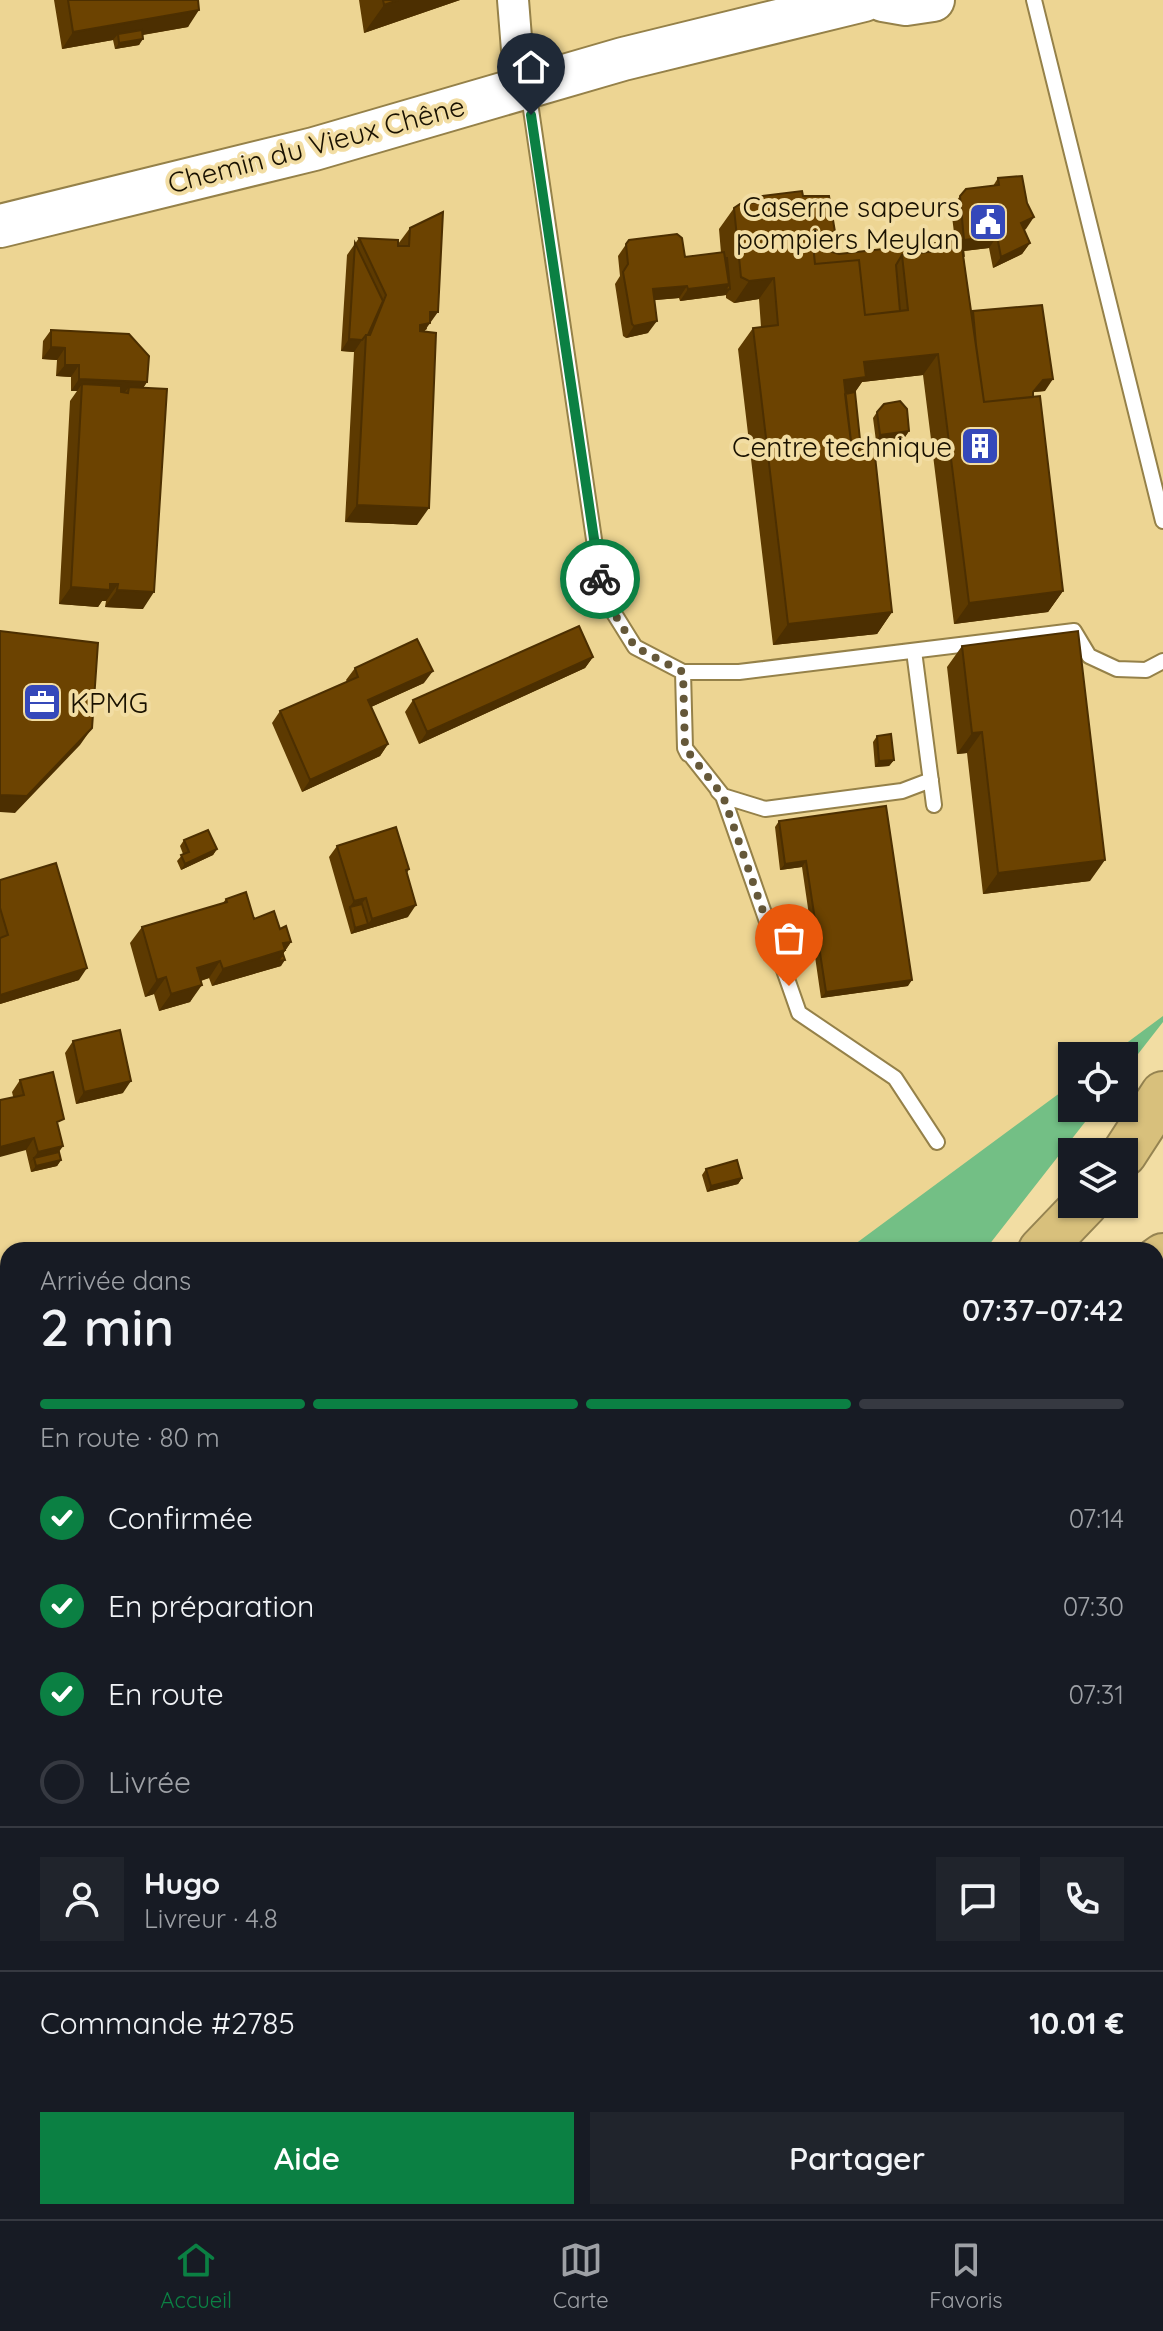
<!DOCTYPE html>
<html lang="fr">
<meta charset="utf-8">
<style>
:root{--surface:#171b24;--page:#20242c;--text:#f1f3f6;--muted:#9ea1a6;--line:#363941;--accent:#0b8043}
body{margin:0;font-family:Quicksand,sans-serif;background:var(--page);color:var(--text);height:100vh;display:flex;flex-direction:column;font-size:30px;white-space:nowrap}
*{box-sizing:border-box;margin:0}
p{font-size:26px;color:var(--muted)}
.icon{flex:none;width:44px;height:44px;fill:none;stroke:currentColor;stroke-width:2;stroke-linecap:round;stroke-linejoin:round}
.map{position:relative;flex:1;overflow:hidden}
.panel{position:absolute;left:0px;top:1242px;width:1164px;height:978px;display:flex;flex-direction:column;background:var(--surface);border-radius:24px 24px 0 0;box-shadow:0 2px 6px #0004}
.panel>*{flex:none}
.fabs{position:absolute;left:1058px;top:1042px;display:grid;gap:16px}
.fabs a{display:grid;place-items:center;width:80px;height:80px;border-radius:0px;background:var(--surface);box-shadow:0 2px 6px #0004;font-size:40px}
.pin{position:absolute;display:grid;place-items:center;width:68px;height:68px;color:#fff;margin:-82px -34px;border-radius:50% 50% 50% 0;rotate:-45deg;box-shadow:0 0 8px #0007}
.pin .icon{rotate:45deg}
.courier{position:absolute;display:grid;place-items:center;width:80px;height:80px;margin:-40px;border:6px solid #0b8043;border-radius:50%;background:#fff;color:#222;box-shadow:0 2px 10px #0007}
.headline em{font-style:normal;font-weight:600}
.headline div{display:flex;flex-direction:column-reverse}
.headline{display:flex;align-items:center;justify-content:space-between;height:136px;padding:0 40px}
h1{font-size:52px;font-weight:600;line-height:60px}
.bar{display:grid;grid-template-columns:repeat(4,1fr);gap:12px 8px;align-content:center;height:96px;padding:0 40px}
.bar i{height:10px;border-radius:6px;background:var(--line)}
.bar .active{background:var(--accent)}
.bar p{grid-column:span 4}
.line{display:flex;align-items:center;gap:20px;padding:0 40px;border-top:2px solid var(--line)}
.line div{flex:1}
.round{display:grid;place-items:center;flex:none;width:84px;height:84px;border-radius:0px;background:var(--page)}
ol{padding:0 40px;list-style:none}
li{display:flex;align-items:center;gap:24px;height:88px}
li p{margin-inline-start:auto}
li .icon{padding:8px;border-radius:50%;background:var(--accent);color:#fff;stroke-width:4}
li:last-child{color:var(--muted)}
li i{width:44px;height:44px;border:4px solid var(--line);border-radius:50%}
.button{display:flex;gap:16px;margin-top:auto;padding:16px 40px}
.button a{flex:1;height:92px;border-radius:0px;background:var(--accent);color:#fff;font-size:32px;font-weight:600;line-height:92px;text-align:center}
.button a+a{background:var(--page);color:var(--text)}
.menu{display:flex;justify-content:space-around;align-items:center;height:112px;border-top:2px solid var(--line);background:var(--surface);font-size:22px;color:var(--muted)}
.menu a{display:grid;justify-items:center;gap:4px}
.menu .active{color:var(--accent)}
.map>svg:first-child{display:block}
.built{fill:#edd593}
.forest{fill:#73bf85}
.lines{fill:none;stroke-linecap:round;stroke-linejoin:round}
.stream{stroke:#2db4c9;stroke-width:12}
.lane-casing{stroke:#958149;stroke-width:18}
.street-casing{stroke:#958149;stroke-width:34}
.secondary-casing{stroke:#958149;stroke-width:46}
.highway-casing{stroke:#958351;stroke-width:48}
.lane{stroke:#fff;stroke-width:14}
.street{stroke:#fff;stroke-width:30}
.secondary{stroke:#fff;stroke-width:42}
.highway{stroke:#d8c07c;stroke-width:44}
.wall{fill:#5d3a01}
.shaded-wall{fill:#4c2f01}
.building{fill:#6c4301;stroke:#4c2f01;stroke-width:2}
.done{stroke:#655839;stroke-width:8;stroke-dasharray:0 14.4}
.route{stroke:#0b8043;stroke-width:10}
.labels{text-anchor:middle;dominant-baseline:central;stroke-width:8;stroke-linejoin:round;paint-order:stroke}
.street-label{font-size:28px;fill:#191100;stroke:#f2dda3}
.poi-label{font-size:28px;fill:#191100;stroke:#f2dda3;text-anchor:end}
</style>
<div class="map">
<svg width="1163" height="2219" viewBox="0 0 1163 2219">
<rect width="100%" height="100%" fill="#f2dda3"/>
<!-- built -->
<path class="built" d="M0 0H1163V1017L1118 1056H1072V1095L890 1250H8V1302H0Z"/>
<!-- forest -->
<path class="forest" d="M1163 1016V1022L1124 1072V1056H1109Z
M1072 1084V1108H1096L985 1250H847Z
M1156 1440 1163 1454V1691L1156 1693Z
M8 1607V1703L0 1704V1610Z"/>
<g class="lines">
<!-- stream -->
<path class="stream" d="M0 1348H8
M0 1429H8
M1156 1438H1163
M1156 2182 1163 2180
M1040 2219 1060 2212"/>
<defs>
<path id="lane" d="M1034 0 1163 521
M528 89 602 594 635 647 683 672H739L1074 631 1089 656 1117 669 1146 670 1163 661
M914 651 934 805
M683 672 685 748 688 754
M685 748 723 796 799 1013 895 1078 937 1142
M718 791 723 796 765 809 902 791 931 780
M0 1944H8
M1156 1952H1163"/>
<path id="street" d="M513 0 517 50 527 85
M1156 2155 1163 2154
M960 2219 980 2212"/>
<path id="secondary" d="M883 0 906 4 933 0
M0 226 314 149 623 59 864 0"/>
<path id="highway" d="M1124 1154 1163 1094
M1041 1250 1085 1204
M1156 1261 1163 1256
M1156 1316 1163 1309
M0 1733H8
M1156 1773H1163
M0 1790H8
M0 1875H8
M1156 1879H1163
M1156 2056 1163 2055
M441 2219 446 2212
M497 2219 502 2212
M741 2219 753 2212"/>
</defs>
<!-- lane casing -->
<use href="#lane" class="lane-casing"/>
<!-- street casing -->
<use href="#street" class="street-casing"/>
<!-- secondary casing -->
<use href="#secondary" class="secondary-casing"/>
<!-- highway casing -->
<use href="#highway" class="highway-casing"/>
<!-- lane -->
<use href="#lane" class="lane"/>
<!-- street -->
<use href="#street" class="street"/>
<!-- secondary -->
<use href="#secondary" class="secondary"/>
<!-- highway -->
<use href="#highway" class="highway"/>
</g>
<!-- wall -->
<path class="wall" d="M54 0H198L188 27 143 35 139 45 115 49 113 40 62 49Z
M359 0H460L364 33Z
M998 178 1026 229 1024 230 1030 243 1022 254 993 268 989 248 963 251 971 313 973 311 1045 391 1034 392 1033 394 1063 591 1048 612 954 624 923 375 862 382 855 392 861 449 892 612 877 634 773 645 738 349 753 328 761 327 759 299 734 303 726 298V295L680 301 679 298 654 300 648 333 626 338 623 336 615 284 620 276 618 256 629 240 685 257 721 253 719 229 734 208 758 202 762 196H803L835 232 828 242 832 252 839 254 955 241 951 208 960 196 993 186Z
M410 228 427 329 424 331 417 525 345 522 354 352 341 351 347 255 359 238 398 244Z
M51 330 147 382 143 388V609L105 607 106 601H102L98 607 59 604 70 401 77 391H71V377L56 376 57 360 42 359 43 341Z
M877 412 909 431 905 437 876 441 873 418Z
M962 646 1090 881 983 894 967 753 957 754 947 667Z
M593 657 585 668 419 744 405 712 413 700Z
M355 668 424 683 371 707 388 744 380 756 302 792 272 723 280 711 347 682 346 680Z
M877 736 894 760 889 766 875 767 873 742Z
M779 821 908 986 821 998 802 867 780 870 775 827Z
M184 840 217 849 213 855 181 870 177 861 183 854 180 846Z
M337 846 409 869 407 873 408 917 351 934 329 857Z
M0 880 79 980 0 1004Z
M226 899 254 919 280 929 291 942 283 954 281 966 212 986 209 978 201 981 190 1002 159 1011 154 994 145 997 130 943 142 927 223 903Z
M73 1041 123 1093 76 1104 65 1053Z
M20 1080 58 1128 59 1152 61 1160 57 1166 31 1172 12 1092Z
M706 1169 742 1178 738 1184 707 1192 702 1175Z"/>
<!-- shaded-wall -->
<path class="shaded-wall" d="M398 0H460L364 33 384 5Z
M199 10 188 27 118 39V34L113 40 62 49 73 32Z
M143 39 139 45 115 49 119 43Z
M1034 217 1026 229 1012 235 1021 223Z
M835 232 820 254 806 255 812 235Z
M997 236 989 248 956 252 964 240Z
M1030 243 1022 254 993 268 1001 257Z
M774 278 759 299 734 303 749 281Z
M729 284 730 289 726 295 680 301 688 289Z
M687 286 679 298 645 301 653 289Z
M430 312H438L418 340 408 342Z
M657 321 648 333 626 338 634 326Z
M349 339 362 340 354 352 341 351Z
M51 347 65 348 57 360 42 359Z
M938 354 923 375 862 382 851 398 833 401 844 380 864 362Z
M65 365H79L71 377 56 376Z
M79 379 147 382 139 394 129 387 124 393 82 384 77 391H71Z
M1053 379 1045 391 1034 392 1025 403 1043 380Z
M909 431 905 437 876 441 880 435Z
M357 505 429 508 417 525 345 522Z
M110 584H118L106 601H102L98 607 59 604 71 587Z
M117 590 154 592 143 609 105 607Z
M1063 591 1048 612 954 624 969 603Z
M892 612 877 634 773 645 788 624Z
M593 657 585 668 419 744 427 732Z
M433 671 424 683 360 712 368 700Z
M92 728 80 745 15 813 0 812V795Z
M982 732 967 753 957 754 972 733Z
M388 744 380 756 302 792 310 780Z
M894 760 889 766 875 767 879 761Z
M217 849 213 855 181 870 185 864Z
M1105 860 1090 881 983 894 998 873Z
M806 861 802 867 780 870 785 864Z
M366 898 357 910 350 907 345 913 354 901Z
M416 905 408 917 351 934 355 928 368 924 372 919Z
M291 942 278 961 285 960 281 966 212 986 223 969 283 943Z
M220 961 209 978 185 985 197 968Z
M87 968 79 980 0 1004V995Z
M166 977 154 994 145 997 157 980Z
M912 980 908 986 821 998 826 992Z
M202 985 190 1002 159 1011 171 994Z
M131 1081 123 1093 76 1104 84 1092Z
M34 1138 26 1150 0 1157V1147Z
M63 1146 55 1158H34L29 1164 38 1152Z
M61 1160 57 1166 31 1172 36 1166Z
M742 1178 738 1184 707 1192 711 1186Z"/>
<!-- building -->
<path class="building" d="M68 0H198L199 10 73 32Z
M383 0H398L384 5Z
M142 30 143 39 119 43 118 34Z
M1022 176 1027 203 1034 217 1021 223 1030 243 1001 257 997 236 964 240 960 196 966 189 999 185 998 178Z
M802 191 803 196H829L835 232 812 235 815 264 859 260 865 315 908 310 902 255 962 248 984 402 1040 396 1063 591 969 603 938 354 864 362 866 377 844 380 852 450 874 447 892 612 788 624 753 328 778 325 774 278 749 281 741 277 734 208 740 204 760 202 762 196Z
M443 212 438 312H430V323L420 325V331L436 333 429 508 357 505 366 335H370L386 295 359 238 398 240V246H409L410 228Z
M677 234 682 238 685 257 724 252 729 284 688 289 687 286 653 289 657 321 634 326 632 324 623 272 628 264 626 244 629 240Z
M962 240 964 257 962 248 902 255 896 265 900 311 865 315 859 260 815 264 813 244 828 242 832 252 839 254Z
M355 243 383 301 368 335H366L362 340 349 339Z
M725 258H727L730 289 725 290 729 284Z
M1042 305 1053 379 1043 380 1033 392V397L984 402 976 345 973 311Z
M51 330 129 334 149 356 147 382 79 379V365H65V348L51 347Z
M82 384 121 386V392L128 393 129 387 167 389 154 592 117 590 118 584H110V590L71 587Z
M855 392 861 449 852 450 845 394Z
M900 401 907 409 909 431 880 435 877 412 884 404Z
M579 626 593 657 427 732 413 700Z
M0 631 98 643 92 728 27 796 0 795Z
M1078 631 1105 860 998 873 982 732 972 733 962 646Z
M417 639 433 671 368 700 388 744 310 780 280 711 358 677 355 668Z
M891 734 894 760 879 761 877 736Z
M886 806 912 980 826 992 806 861 785 864 779 821Z
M396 827 409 869 406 870 416 905 372 919 366 898 354 901 337 846Z
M208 830 217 849 185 864 181 855 189 852 184 840Z
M56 863 87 968 0 995V938L8 935 0 908V880Z
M246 892 254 919 274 911 280 929 286 926 291 942 283 943 285 950 223 969 220 961 197 968 202 985 171 994 166 977 157 980 142 927 227 902 226 899Z
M362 904 368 924 355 928 350 907Z
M283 954 285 960 278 961Z
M120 1030 131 1081 84 1092 73 1041Z
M53 1072 64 1119 57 1122 63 1146 38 1152 34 1138 0 1147V1100L24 1095 20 1080Z
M59 1152 61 1160 36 1166 34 1158Z
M737 1160 742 1178 711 1186 706 1169Z"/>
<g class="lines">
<!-- done -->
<path class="done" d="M600 579 602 594 635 647 683 672 685 748 723 796 789 986"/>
<!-- route -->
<path class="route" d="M531 115 600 579"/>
</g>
<!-- icons -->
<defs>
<symbol id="civic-square" viewBox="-11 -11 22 22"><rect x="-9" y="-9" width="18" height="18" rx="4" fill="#3548ba" stroke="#f2dda3"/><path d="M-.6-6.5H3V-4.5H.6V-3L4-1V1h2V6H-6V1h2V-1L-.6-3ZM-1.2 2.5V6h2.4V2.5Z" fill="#fff"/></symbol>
<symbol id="building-square" viewBox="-11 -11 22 22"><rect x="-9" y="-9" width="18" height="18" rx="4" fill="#3548ba" stroke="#f2dda3"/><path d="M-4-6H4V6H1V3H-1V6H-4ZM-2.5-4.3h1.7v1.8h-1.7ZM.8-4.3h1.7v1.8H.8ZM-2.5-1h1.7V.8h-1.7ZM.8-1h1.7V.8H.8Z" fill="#fff"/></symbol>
<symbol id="office-square" viewBox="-11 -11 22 22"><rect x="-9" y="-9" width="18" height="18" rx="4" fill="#3548ba" stroke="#f2dda3"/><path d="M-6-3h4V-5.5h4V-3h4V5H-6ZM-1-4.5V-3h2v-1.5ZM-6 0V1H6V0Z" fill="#fff"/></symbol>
</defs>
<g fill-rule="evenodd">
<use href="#civic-square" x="966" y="200" width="44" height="44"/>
<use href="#building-square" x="958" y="424" width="44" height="44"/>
<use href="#office-square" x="20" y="680" width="44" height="44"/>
</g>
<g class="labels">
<!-- street labels -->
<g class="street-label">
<text transform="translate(316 144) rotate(-15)">Chemin du Vieux Chêne</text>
</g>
<!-- poi labels -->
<g class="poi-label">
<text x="960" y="206">Caserne sapeurs<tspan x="960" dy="32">pompiers Meylan</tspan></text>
<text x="952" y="446">Centre technique</text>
<text x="70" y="702" text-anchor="start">KPMG</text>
</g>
</g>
</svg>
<div class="fabs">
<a><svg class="icon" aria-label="locate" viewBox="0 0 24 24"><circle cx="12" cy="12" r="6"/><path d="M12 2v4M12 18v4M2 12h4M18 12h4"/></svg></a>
<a><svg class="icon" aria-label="layers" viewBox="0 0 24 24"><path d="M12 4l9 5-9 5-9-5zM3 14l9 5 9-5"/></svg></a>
</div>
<div class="pin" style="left:789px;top:986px;background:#ea580c"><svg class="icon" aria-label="bag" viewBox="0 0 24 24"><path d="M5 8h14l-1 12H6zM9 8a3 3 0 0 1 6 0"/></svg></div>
<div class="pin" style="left:531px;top:115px;background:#1f2937"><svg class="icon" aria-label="home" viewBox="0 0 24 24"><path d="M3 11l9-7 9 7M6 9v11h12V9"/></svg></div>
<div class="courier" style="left:600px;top:579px"><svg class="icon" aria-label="bike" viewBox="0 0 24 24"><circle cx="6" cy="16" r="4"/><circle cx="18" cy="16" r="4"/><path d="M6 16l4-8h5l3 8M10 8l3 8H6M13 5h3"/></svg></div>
<section class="panel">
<div class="headline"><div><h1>2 min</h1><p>Arrivée dans</p></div><em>07:37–07:42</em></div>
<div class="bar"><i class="active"></i><i class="active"></i><i class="active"></i><i></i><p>En route · 80 m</p></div>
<ol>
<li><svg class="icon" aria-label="check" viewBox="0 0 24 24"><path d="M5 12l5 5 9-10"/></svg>Confirmée<p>07:14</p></li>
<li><svg class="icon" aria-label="check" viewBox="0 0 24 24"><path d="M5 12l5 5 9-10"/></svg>En préparation<p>07:30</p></li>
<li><svg class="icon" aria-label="check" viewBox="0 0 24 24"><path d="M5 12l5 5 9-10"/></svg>En route<p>07:31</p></li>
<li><i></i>Livrée</li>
</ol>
<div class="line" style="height:144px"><a class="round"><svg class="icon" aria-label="person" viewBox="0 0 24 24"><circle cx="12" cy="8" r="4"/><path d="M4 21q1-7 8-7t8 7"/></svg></a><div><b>Hugo</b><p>Livreur · 4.8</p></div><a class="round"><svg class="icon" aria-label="chat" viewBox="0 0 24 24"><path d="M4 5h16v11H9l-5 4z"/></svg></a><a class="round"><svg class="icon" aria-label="phone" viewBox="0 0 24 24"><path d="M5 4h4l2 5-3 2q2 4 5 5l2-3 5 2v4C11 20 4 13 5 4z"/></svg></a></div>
<div class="line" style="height:104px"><div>Commande #2785</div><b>10.01 €</b></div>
<div class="button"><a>Aide</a><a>Partager</a></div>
</section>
</div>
<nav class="menu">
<a class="active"><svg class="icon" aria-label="home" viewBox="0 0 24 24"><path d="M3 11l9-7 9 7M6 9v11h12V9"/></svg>Accueil</a>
<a><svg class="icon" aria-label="map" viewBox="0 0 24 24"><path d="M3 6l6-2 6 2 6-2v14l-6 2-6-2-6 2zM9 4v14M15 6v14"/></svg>Carte</a>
<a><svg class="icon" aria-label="saved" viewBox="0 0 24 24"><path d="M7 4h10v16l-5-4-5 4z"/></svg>Favoris</a>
</nav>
